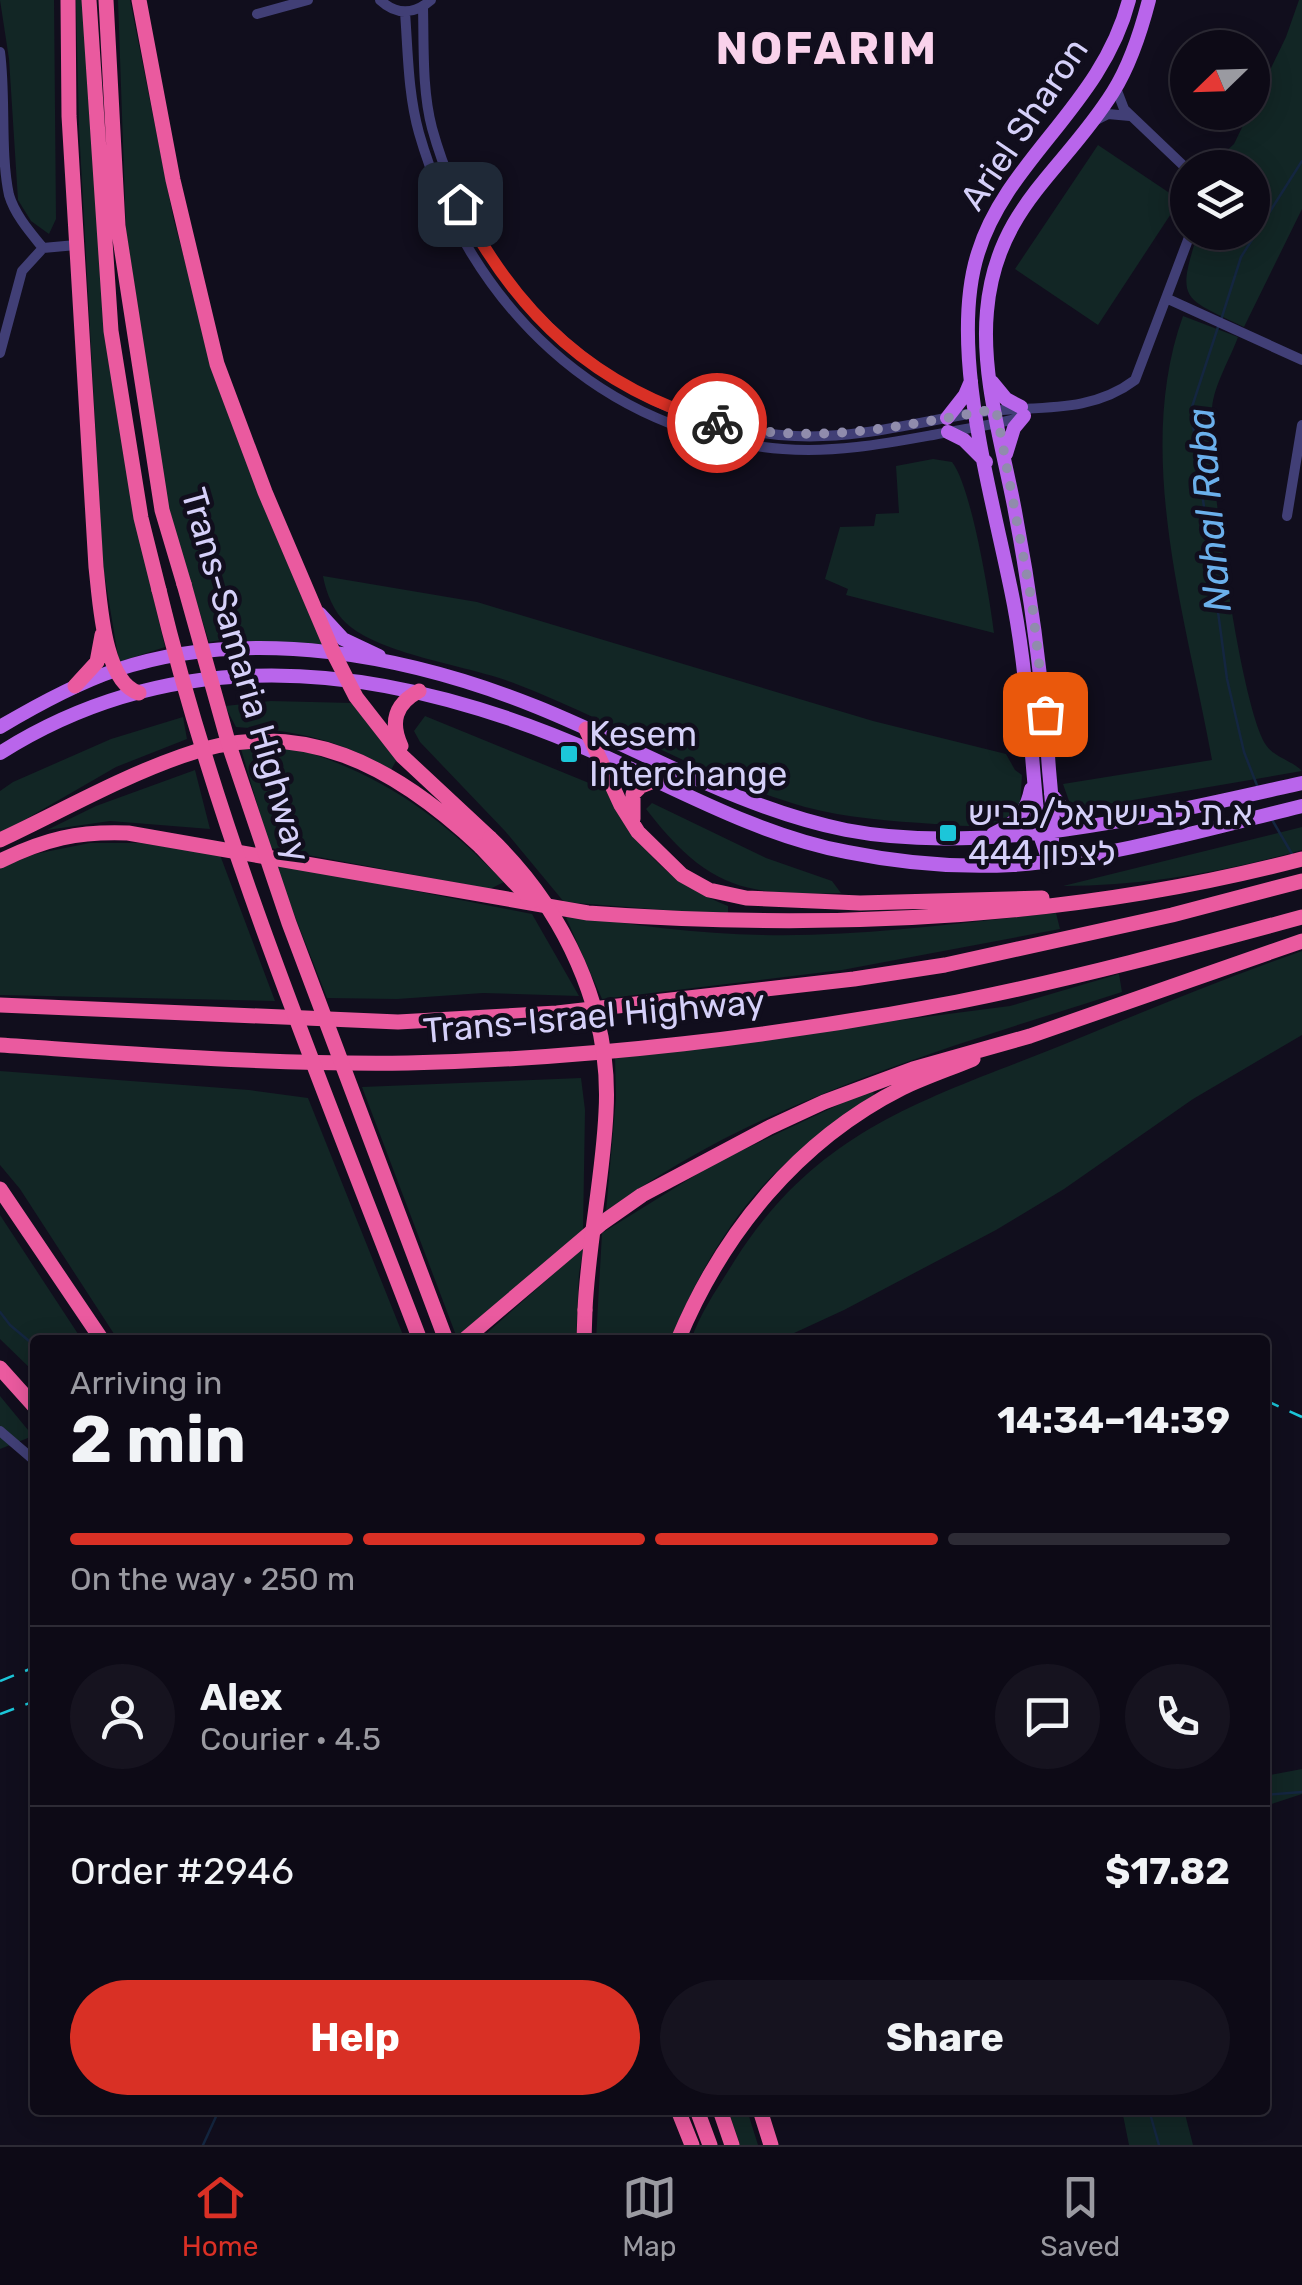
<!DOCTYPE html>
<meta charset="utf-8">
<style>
:root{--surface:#0d0a16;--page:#16131f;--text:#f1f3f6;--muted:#9a9aa1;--line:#2d2b35;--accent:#d93025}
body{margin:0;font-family:Rubik,Heebo,sans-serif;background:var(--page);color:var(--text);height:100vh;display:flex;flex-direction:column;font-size:38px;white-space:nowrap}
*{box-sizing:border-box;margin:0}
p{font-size:32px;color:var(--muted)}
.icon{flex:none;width:55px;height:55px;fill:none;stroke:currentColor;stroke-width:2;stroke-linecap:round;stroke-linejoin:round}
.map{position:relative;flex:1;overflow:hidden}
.details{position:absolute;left:30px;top:1335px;width:1240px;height:780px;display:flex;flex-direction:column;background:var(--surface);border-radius:10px;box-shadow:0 5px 25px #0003,0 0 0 2px var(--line)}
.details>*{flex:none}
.needle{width:65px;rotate:247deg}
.buttons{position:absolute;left:1170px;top:30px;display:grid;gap:20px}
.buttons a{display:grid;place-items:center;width:100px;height:100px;border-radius:50%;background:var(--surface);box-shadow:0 5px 25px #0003,0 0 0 2px var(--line);font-size:50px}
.pin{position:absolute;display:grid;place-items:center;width:85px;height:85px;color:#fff;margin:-42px;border-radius:20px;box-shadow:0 5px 15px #0006}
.courier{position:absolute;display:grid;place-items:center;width:100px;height:100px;margin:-50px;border:8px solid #d93025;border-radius:50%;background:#fff;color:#222;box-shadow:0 2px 12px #0007}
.headline em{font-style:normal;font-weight:700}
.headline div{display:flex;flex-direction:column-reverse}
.headline{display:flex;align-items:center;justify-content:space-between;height:170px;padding:0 40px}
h1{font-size:65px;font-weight:700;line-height:75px}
.bar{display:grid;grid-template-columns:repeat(4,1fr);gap:15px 10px;align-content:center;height:120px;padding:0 40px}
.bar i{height:12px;border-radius:8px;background:var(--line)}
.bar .current{background:var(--accent)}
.bar p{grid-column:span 4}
.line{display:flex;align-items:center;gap:25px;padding:0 40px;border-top:2px solid var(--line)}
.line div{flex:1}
.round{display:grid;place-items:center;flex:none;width:105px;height:105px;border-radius:52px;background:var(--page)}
.button{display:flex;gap:20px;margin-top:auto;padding:20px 40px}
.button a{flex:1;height:115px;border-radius:60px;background:var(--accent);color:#fff;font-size:40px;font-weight:700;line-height:115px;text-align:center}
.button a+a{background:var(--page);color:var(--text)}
.menu{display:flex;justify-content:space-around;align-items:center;height:140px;border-top:2px solid var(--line);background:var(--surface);font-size:28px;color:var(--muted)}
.menu a{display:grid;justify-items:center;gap:5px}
.menu .current{color:var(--accent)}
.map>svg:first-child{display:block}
.green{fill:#122625}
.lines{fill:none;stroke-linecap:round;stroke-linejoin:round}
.stream{stroke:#142640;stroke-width:2.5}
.minor{stroke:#413f76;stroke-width:10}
.major{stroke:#b965eb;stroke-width:14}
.highway{stroke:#ea5a9f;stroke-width:15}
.rail{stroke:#1cc6d9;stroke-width:2.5;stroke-dasharray:15 12;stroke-linecap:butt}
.highway-bridge{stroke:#ea5a9f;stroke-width:15}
.done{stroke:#908cac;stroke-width:10;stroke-dasharray:0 18}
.route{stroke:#d93025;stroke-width:12}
.poi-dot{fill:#1cc6d9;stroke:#110e1d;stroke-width:4}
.labels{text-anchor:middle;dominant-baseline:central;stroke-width:9;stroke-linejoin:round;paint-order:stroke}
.street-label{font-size:35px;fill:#d5d0f9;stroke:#110e1d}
.poi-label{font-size:35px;fill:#d5d0f9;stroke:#110e1d;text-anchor:start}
.water-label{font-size:38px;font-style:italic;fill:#6bb0ec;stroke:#110e1d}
.district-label{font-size:45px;font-weight:bold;letter-spacing:2.5px;fill:#f9d2eb;stroke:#110e1d}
</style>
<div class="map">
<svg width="1302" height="2145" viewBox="0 0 1302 2145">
<rect width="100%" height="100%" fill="#110e1d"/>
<!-- green -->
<path class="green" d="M0 0H54L56 219 49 234 31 221 18 200 9 59Z
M76 0H84L132 506 165 647 119 662 103 566 79 128Z
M118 0H130L174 221 216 375 326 648 226 639 209 642 169 513 126 231Z
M1299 0H1302V209L1244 327C1182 297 1176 301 1198 233L1252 232V168L1209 167 1234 144 1249 113 1252 112 1253 105 1286 37Z
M1098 145 1180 200 1098 325 1015 269Z
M1183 316 1238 337C1230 359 1214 385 1212 408 1206 458 1240 706 1266 745 1274 757 1293 761 1302 771L1086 808 1069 801 1063 784 1212 760C1187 620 1133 455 1183 316Z
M933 459 952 462C971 485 990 599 994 633L846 595 848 589 825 579 840 527 874 526 876 514 899 513 896 466Z
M323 576 477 602 873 721 1006 754 1015 770 1022 775 1020 808C994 831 966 826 934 824 891 821 847 818 805 807 702 778 610 719 511 682 466 665 381 655 346 623 334 612 326 593 323 576Z
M271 701 352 703 397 759 391 770C338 739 297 731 236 727L225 706Z
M425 716 611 792C642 853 664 879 728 906V915L564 902 505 831 420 742 414 731Z
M183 717 187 739 116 767 0 834V791L13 782 111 739Z
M295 748C383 775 440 816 504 882L490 889 270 848 241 749Z
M195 770 210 829 110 821 47 830 96 806Z
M652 803 766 858 832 881 841 893C744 896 708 889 646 809Z
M1302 827V850C1224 872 1143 886 1063 886Z
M90 843H141L220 855 275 1001 0 995V868L35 854Z
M274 863 532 914 579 996 483 993 397 999 327 998Z
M564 913C627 925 699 934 763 935 861 937 959 923 1056 913L1060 929 842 970 602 999Z
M1302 951V1035L1193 1099 1064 1189 996 1230 844 1310 779 1340H691C701 1311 719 1286 735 1260 818 1129 924 1100 1060 1046 1140 1013 1220 980 1302 951Z
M1119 974 1122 992C947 1048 754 1101 606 1212L616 1098 615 1057 1010 1006Z
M0 1071 249 1090 308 1098 405 1340H118L20 1189 0 1165Z
M581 1078 585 1110 583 1231 457 1338 362 1087Z
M872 1089 875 1097C848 1117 819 1134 794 1156 737 1203 698 1273 670 1340H596L602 1233 715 1163Z
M0 1215 82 1340H35V1373L0 1339Z
M584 1247 579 1273 576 1340H479Z
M0 1396 33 1436 0 1449Z
M1302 1769V1794L1265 1806V1776Z
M728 2110H747L758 2145H740Z
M1122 2110H1184L1193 2145H1129Z"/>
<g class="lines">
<!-- stream -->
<path class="stream" d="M1221 320 1241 257 1302 161
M1218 327 1191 410 1227 679 1244 752 1258 788
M1271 818 1292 854
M0 1312 10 1325 35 1346
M1265 1795 1302 1792
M1149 2110 1159 2145
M203 2145 219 2110"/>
<!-- minor -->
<path class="minor" d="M380 0C396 15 414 15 431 0
M423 7C424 47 422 90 432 128 478 295 618 427 795 436 853 439 911 424 968 414 1025 403 1085 418 1135 380L1191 232
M405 12C408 52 408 94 419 133 468 304 601 435 783 449 835 453 883 444 933 435 963 429 993 425 1023 417
M257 14 308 0
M0 52C6 97 0 153 9 195 15 215 30 232 43 248
M1116 88 1124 109 1188 170
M1094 121 1108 114 1130 116
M1168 299 1302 360
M0 353 22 271 43 248 76 245
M1287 516 1302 425
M0 1431 35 1461"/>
<!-- major -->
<path class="major" d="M992 382 1006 399 1021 407
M947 418 965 395 971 381
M948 432 964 440 986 462
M1006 454 1014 428 1024 416
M320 614 343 639 379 656
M0 727C37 705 75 684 116 670 251 625 408 655 537 707 639 748 737 808 846 830 986 857 1164 814 1302 783
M0 753C191 632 406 668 601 755 681 791 761 836 847 852 901 863 957 868 1013 865 1104 859 1212 828 1302 806
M1051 794 1065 811 1087 823
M993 834C1016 823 1026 814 1031 789
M1049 860C1057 822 1050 793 1048 755 1041 670 1030 589 1014 506 1002 444 981 375 987 311 996 207 1063 172 1113 92 1130 65 1141 31 1149 0
M1049 861 1039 832C1031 757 1028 679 1014 605 995 504 947 351 978 253 1007 159 1102 105 1129 0"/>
<!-- highway -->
<path class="highway" d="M68 0 69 116 96 567C100 600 103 682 139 693
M89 0 111 331 141 518 159 590
M106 0 118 226 162 510 184 584
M139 0 173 180 217 364 265 492 334 654 356 697 402 756 490 838
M75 686 97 662 102 635
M586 729 621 805 638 832 682 875 709 890 746 898 860 903 1042 898
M401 746C390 722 395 704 419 691
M633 819V794L641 786 656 780
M0 840C60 812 119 778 182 756 301 713 396 767 481 847
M0 861C45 839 78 831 128 833L588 913C828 931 1069 920 1302 859
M0 1005 398 1022 557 1013 854 979 945 965 1172 915 1302 881
M0 1045C136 1054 272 1065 408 1063 588 1059 780 1036 957 1002 1073 979 1188 948 1302 917
M0 1189 102 1340
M464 1340 602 1223 642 1195 770 1127 824 1102 913 1069 1030 1036 1302 941
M584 1340 585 1310
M678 1340C722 1234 797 1141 902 1088 925 1077 949 1069 973 1059
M0 1368 35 1407
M678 2110 692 2145
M697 2110 710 2145
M720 2110 732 2145
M760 2110 771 2145"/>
<!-- rail -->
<path class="rail" d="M1265 1400 1302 1417
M0 1681 35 1667
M0 1714 35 1701"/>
<!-- highway-bridge -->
<path class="highway-bridge" d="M184 584 229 745 289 923 446 1340
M159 590C221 847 326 1093 420 1340
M490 838C563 908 612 1009 606 1112 603 1178 588 1244 585 1310
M481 847 532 901"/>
</g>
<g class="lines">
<!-- done -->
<path class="done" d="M717 423C812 447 901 426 996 409L1032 603 1045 714"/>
<!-- route -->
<path class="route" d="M460 204C517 315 595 388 717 423"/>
</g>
<!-- markers -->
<g class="poi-dot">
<rect x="559" y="744" width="20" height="20" rx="5"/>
<rect x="938" y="823" width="20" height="20" rx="5"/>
</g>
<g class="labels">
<!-- street labels -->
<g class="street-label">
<text transform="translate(1024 124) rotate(-56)">Ariel Sharon</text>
<text transform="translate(246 675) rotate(74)">Trans-Samaria Highway</text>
<text transform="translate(594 1016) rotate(-5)">Trans-Israel Highway</text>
</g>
<!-- poi labels -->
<g class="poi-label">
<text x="589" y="734">Kesem<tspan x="589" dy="40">Interchange</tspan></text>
<text x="968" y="813">א.ת לב ישראל/כביש<tspan x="968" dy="40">444 לצפון</tspan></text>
</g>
<!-- water labels -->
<g class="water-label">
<text transform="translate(1209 510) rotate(-95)">Nahal Raba</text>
</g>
<!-- district labels -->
<g class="district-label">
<text x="827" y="48">NOFARIM</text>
</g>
</g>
</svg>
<div class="buttons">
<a><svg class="needle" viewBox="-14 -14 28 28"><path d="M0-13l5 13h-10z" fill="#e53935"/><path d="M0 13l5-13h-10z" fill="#9a9aa1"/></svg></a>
<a><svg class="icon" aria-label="layers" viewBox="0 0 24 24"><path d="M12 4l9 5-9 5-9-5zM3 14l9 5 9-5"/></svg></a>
</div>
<div class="pin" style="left:1045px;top:714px;background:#ea580c"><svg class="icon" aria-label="bag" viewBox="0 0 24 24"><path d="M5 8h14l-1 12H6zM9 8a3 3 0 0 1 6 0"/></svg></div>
<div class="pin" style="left:460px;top:204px;background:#1f2937"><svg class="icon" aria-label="home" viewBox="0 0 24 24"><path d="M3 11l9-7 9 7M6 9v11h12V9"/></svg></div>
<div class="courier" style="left:717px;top:423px"><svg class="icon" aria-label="bike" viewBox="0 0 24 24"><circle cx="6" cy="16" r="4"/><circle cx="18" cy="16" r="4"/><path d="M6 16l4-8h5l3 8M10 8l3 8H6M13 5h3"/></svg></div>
<section class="details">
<div class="headline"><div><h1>2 min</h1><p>Arriving in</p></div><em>14:34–14:39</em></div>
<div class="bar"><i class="current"></i><i class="current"></i><i class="current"></i><i></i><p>On the way · 250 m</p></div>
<div class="line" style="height:180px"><a class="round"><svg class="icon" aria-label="person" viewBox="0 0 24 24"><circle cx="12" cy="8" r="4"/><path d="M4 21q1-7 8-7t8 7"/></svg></a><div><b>Alex</b><p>Courier · 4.5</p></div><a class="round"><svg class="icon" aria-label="chat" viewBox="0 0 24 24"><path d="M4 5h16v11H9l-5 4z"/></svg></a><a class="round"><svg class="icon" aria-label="phone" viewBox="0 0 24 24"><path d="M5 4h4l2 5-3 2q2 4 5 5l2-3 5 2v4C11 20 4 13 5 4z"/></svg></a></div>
<div class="line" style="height:130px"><div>Order #2946</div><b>$17.82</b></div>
<div class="button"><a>Help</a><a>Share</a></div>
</section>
</div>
<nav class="menu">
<a class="current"><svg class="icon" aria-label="home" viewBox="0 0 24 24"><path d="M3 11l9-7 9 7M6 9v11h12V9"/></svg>Home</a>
<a><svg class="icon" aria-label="map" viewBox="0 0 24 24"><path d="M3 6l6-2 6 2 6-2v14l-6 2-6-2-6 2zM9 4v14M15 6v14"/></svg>Map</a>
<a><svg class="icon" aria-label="saved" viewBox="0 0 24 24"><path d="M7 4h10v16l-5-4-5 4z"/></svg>Saved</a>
</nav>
